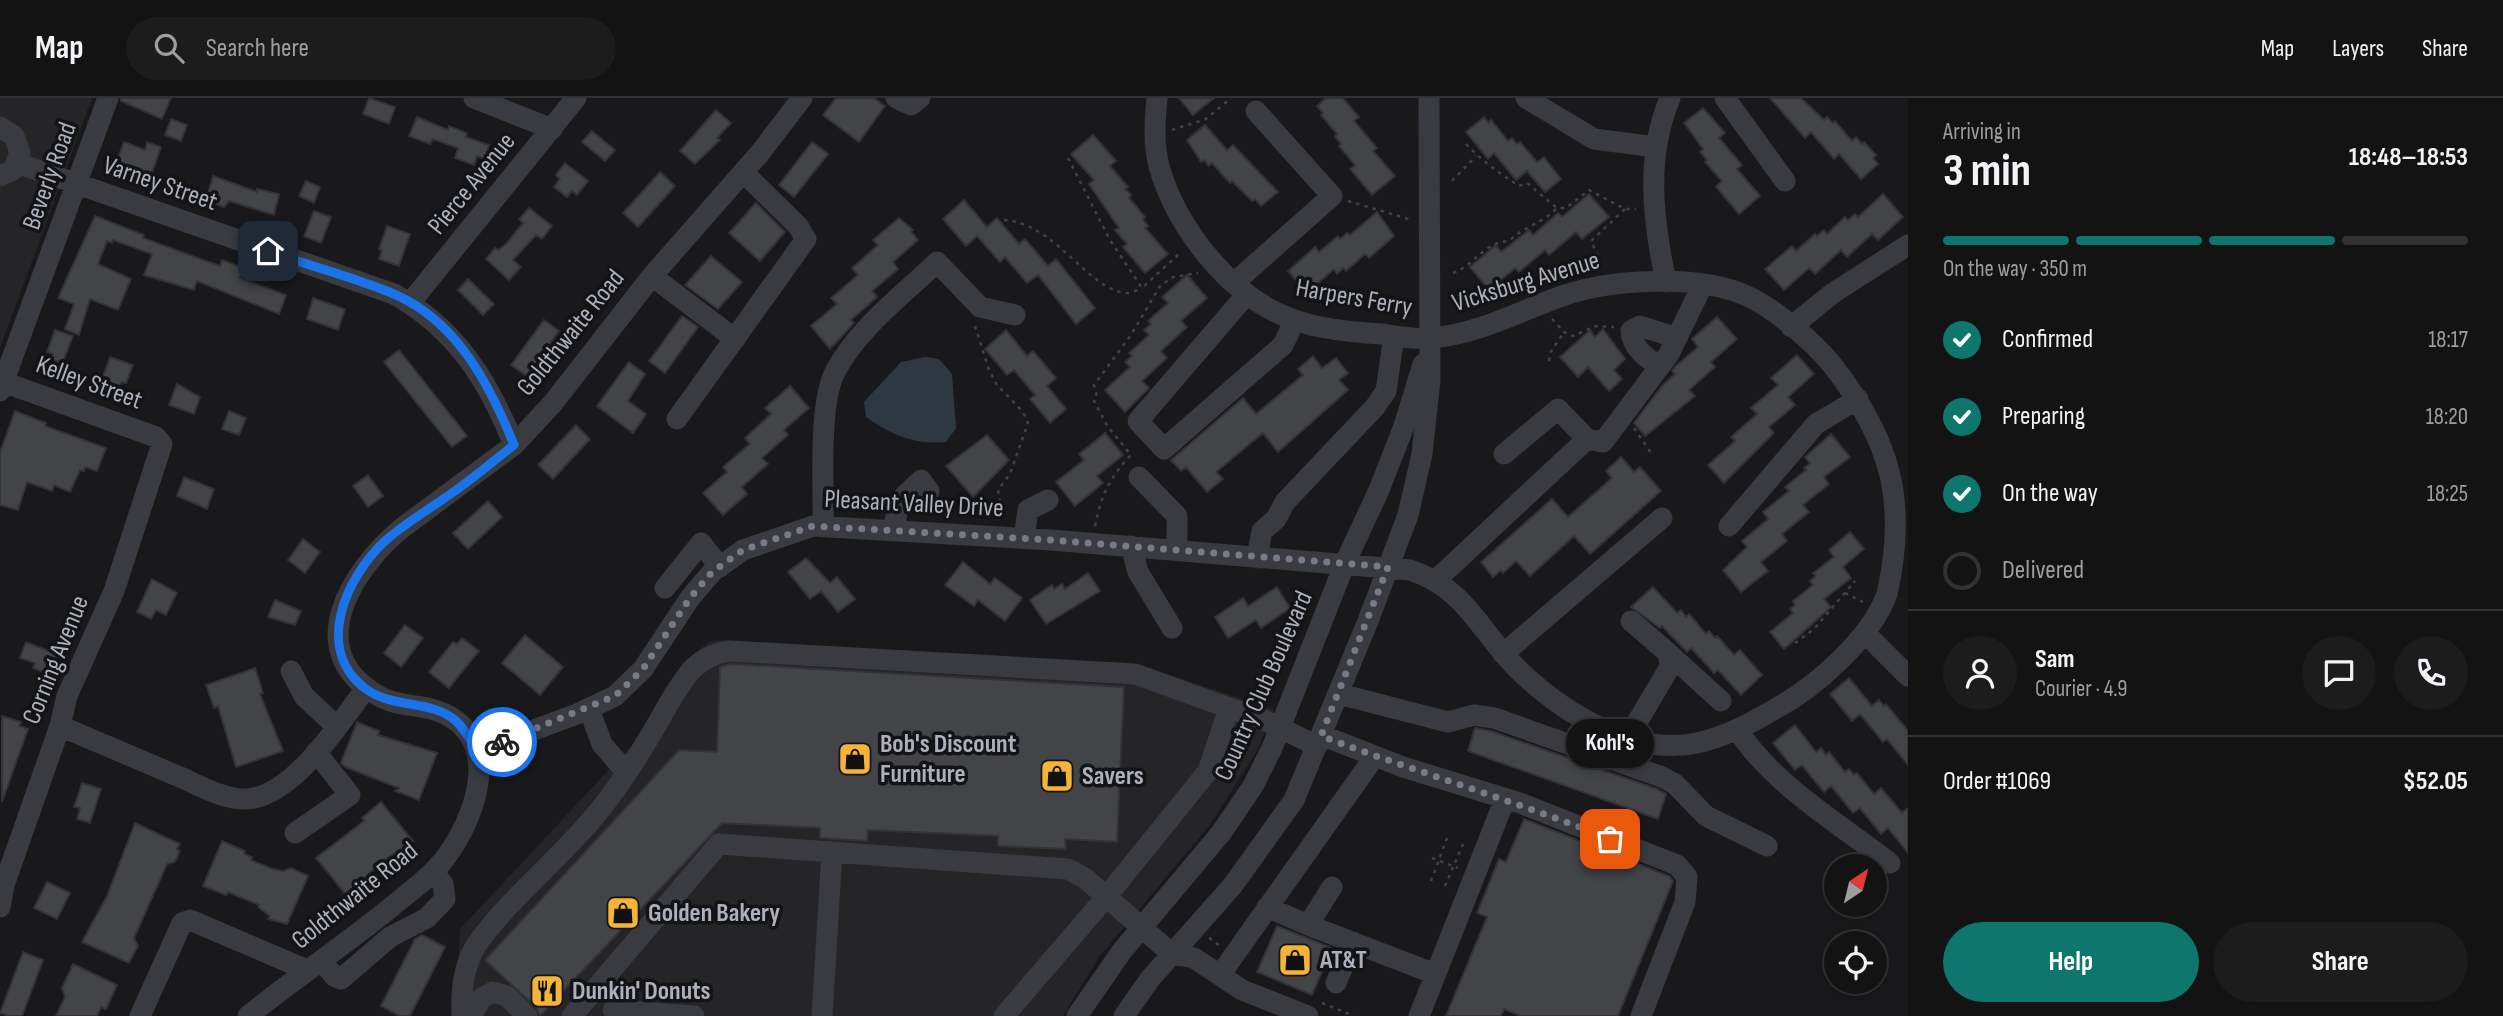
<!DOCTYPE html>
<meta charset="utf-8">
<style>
:root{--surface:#131314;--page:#1c1c1d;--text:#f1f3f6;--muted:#9d9ea0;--line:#323234;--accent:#0f766e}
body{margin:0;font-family:"Sofia Sans Condensed",sans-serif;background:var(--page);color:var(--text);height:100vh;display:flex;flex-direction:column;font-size:26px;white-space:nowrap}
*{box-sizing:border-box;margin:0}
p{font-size:23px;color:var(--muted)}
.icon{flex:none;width:38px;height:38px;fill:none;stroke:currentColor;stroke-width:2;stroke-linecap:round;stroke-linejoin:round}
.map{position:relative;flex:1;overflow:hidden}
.details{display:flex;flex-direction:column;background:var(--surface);width:595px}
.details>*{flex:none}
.needle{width:46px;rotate:35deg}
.tools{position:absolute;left:1824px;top:756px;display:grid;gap:14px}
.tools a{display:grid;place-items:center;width:63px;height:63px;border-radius:50%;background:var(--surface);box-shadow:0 4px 10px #0003,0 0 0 2px var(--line);font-size:35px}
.pin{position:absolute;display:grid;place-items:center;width:60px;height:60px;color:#fff;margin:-30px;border-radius:14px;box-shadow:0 4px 10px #0006}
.courier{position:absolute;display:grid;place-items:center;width:70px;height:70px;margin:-35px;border:5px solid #1a73e8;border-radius:50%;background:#fff;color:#222;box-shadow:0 2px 9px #0007}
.bubble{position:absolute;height:49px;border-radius:24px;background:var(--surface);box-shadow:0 4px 10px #0003,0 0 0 2px var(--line);font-size:23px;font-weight:700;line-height:49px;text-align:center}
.summary em{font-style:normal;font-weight:700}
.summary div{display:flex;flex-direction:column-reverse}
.summary{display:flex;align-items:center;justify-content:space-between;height:119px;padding:0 35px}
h1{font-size:46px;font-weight:700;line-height:52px}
.bar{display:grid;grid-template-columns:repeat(4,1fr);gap:10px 7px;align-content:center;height:84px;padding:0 35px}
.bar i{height:9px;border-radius:5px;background:var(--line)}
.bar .active{background:var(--accent)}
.bar p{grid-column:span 4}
.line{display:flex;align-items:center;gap:18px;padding:0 35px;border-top:2px solid var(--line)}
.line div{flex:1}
.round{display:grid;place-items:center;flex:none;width:74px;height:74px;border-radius:37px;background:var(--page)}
ol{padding:0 35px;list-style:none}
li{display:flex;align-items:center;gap:21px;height:77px}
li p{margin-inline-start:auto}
li .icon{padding:7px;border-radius:50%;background:var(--accent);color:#fff;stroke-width:4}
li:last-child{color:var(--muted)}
li i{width:38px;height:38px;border:4px solid var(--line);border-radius:50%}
.primary-button{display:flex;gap:14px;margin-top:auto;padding:14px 35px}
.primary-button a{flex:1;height:80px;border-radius:42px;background:var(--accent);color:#fff;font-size:28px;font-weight:700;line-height:80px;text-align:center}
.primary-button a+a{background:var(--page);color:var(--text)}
header{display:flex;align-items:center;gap:42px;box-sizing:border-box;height:98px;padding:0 35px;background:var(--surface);border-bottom:2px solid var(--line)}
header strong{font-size:33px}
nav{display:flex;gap:38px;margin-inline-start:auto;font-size:24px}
.search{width:490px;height:63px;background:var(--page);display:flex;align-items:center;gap:18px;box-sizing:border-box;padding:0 24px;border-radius:38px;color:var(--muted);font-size:26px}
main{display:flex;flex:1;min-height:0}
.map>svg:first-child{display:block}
.built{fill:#252528}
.water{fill:#2e3840}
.building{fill:#434448;stroke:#333337;stroke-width:2}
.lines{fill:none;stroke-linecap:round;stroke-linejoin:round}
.path{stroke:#404248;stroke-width:2.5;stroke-dasharray:3.5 5;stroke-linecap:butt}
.minor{stroke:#3a3b41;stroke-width:21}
.done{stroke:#787b83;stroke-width:7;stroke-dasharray:0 12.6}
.route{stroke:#1a73e8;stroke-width:9}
.labels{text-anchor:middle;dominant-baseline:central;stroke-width:7;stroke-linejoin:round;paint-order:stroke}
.street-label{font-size:26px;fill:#abb0bb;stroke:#141416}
.poi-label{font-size:26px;font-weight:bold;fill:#abb0bb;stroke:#141416;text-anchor:start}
</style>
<header>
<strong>Map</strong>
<div class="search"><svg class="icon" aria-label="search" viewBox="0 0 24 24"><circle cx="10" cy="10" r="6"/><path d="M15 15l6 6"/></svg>Search here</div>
<nav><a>Map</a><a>Layers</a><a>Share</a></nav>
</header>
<main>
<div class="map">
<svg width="1908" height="918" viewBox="0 0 1908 918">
<rect width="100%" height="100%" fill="#19191b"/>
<!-- built -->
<path class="built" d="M0 0H92L0 250Z
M723 542 1144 568 1274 612 1257 653 1209 728 1099 859 1063 918H456L460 831 634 645 683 564 709 544Z"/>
<!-- water -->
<path class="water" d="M925 259 939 261 952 276 956 330 946 344C914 347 892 337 866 319L864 304 901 264Z"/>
<!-- building -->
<path class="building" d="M121 0H171L162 21 121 3Z
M369 0 395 9 389 26 363 16Z
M836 0H874L885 8 859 44 823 17Z
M1179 0H1214L1193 17Z
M1326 0H1343L1359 19 1354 23 1377 50 1373 53 1395 78 1372 97 1350 71 1355 67 1339 48 1341 46 1335 38 1337 36 1321 17 1323 15 1317 8Z
M1770 0H1801L1824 22 1827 19 1833 25 1835 23 1852 43 1856 39 1862 46 1864 44 1876 57 1873 60 1878 66 1861 81 1839 56 1834 61 1811 34 1805 40Z
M1703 10 1725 35 1719 40 1742 67 1737 71 1760 98 1739 116 1716 89 1722 83 1705 64 1707 62 1700 54 1703 51 1684 25Z
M716 12 731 25 717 40 720 42 695 66 680 53Z
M417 19 448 32 449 28 467 35 466 39 489 47 484 61 477 58 474 67 455 60 458 50 433 41 430 46 409 38Z
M1484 19 1489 25 1491 22 1508 43 1512 40 1517 46 1520 44 1537 64 1544 59 1561 81 1545 94 1527 73 1516 82 1494 55 1488 61 1466 34Z
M171 21 187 27 181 43 165 37Z
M1205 27 1227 52 1233 47 1278 94 1261 108 1255 101 1252 103 1232 83 1230 85 1212 65 1209 68 1204 62 1201 64 1187 42Z
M592 33 615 52 605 63 582 44Z
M1093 37 1116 63 1110 68 1128 89 1125 91 1131 97 1129 100 1145 119 1143 121 1148 128 1145 130 1168 156 1145 175 1123 149 1127 146 1115 132 1119 130 1089 86 1094 82 1071 56Z
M124 44 145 52 147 44 161 49 150 80 115 68Z
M812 44 828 56 794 99 779 87Z
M565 65 588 83 577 97 572 93 567 99 554 89 560 81 556 77Z
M660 74 675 88 638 129 623 115Z
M213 78 257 94V91L279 96 274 117 229 103 224 109 206 102Z
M306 83 320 89 314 105 299 98Z
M1589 96 1609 119 1582 141 1576 134 1549 157 1545 152 1519 174 1515 170 1489 192 1470 169 1496 147 1501 154 1529 132 1533 137 1558 115 1562 119Z
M1883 96 1903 119 1878 142 1872 136 1847 159 1841 152 1815 176 1809 170 1784 192 1765 171 1792 148 1796 153 1815 136 1817 138 1824 132 1827 136 1845 119 1848 122 1855 116 1858 119Z
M964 102 987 129 997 120 1019 146 1025 141 1048 168 1056 161 1095 210 1076 226 1038 177 1027 185 1005 159 1000 164 977 138 966 148 943 121Z
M756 105 785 134 760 163 729 135Z
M529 110 552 128 542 141 536 137 513 162 521 169 509 182 486 161 495 150 498 152 506 146 523 125 519 121Z
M314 113 331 119 321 145 304 138Z
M1377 114 1394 138 1369 160 1365 156 1346 173 1343 170 1337 176 1334 171 1307 195 1288 173 1315 149 1319 154 1338 138 1340 141 1347 135 1350 137Z
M95 118 144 137 143 140 220 168 222 162 244 170 240 180 286 197 279 216 197 183 194 192 144 177 152 156 113 142 112 145 107 143 98 166 131 181 118 212 90 201 79 237 65 231 74 206 58 200Z
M899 120 913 132 911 133 918 142 893 164 898 171 872 193 877 199 851 222 854 225 830 251 811 228 837 206 831 200 858 177 852 170 878 147 873 142Z
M387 128 410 136 399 168 379 161 382 152 379 151Z
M711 158 742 184 718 211 685 187Z
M1187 177 1207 200 1181 223 1187 229 1161 253 1167 260 1142 283 1149 290 1125 314 1105 292 1130 269 1125 264 1132 258 1129 255 1149 237 1144 232 1151 226 1148 223 1168 205 1162 199Z
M468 181 494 206 483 217 458 192Z
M313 200 345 211 338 232 307 221Z
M682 218 698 229 665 275 649 263Z
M1717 219 1737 241 1711 264 1715 269 1689 292 1695 298 1645 338 1634 325 1662 288 1675 276 1672 273 1676 268 1698 249 1692 241Z
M544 222 559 233 527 278 511 267Z
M1603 231 1625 261 1614 272 1622 281 1609 293 1588 269 1578 279 1560 259 1590 232 1595 239Z
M55 232 73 238 62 266 51 261 53 256 47 254Z
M1006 232 1027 258 1033 253 1056 280 1047 288 1066 311 1050 325 1030 301 1035 297 1014 272 1007 277 985 251Z
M399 252 467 338 452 349 384 264Z
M1797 257 1814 276 1788 299 1795 307 1769 329 1774 335 1724 385 1708 367 1735 343 1731 339 1757 316 1751 310 1778 287 1771 280Z
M1313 258 1322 270 1336 260 1348 275 1339 282 1348 292 1278 354 1263 335 1216 374 1223 381 1207 394 1186 369 1181 373 1171 362 1243 300 1256 316 1303 277 1298 271Z
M110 259 133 267 126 285 122 284 114 295 102 291 104 285 101 284Z
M629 264 645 276 628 303 646 316 633 335 597 308Z
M177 286 200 299 194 316 169 307Z
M790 288 809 310 784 332 788 337 762 360 768 366 742 389 747 396 723 417 703 395 727 374 723 369 750 346 745 340 771 316 765 310Z
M15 313 46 325 45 328 106 350 97 373 85 369 84 373 80 372 70 394 54 387 52 393 27 384 18 412 0 407V354Z
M229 313 246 320 239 337 222 331Z
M576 327 590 341 553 381 538 367Z
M1105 335 1123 357 1097 378 1103 385 1075 408 1056 384 1084 362 1079 356Z
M1831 336 1850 359 1824 379 1829 386 1803 407 1809 414 1782 436 1787 443 1761 464 1768 473 1741 494 1723 472 1747 449 1742 443 1768 421 1763 414 1789 393 1785 389 1806 372 1804 370 1810 365 1805 359Z
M987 337 1009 362 973 399 946 368Z
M1621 359 1634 374 1640 369 1661 393 1590 456 1574 438 1530 478 1516 463 1503 475 1501 472 1493 479 1481 464 1552 401 1568 419 1612 380 1606 373Z
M368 377 383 398 368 409 353 388Z
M184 379 214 391 207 411 177 398Z
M488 403 502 419 468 451 453 435Z
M1850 434 1864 451 1843 469 1851 480 1824 501 1831 509 1784 551 1770 534 1793 515 1790 511 1795 507 1793 503 1813 487 1810 483 1816 478 1813 475 1834 459 1829 452Z
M303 441 320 454 305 475 288 462Z
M806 460 830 485 837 479 855 501 838 514 821 493 810 501 788 474Z
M963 464 990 486 995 480 1022 500 1005 523 978 502 974 508 945 487Z
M1088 475 1100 493 1046 526 1030 502 1052 487 1054 491 1062 486 1065 491Z
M152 481 177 495 166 517 156 512 151 521 137 514Z
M1277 489 1290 510 1261 530 1256 522 1228 540 1215 519 1243 500 1248 508Z
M1653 489 1677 515 1681 512 1686 519 1689 516 1706 536 1709 533 1715 540 1717 538 1734 557 1740 552 1762 577 1741 597 1718 572 1714 575 1691 550 1687 554 1662 528 1660 530 1631 509Z
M275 502 301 513 295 527 268 519Z
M405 527 423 540 401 569 384 555Z
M525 537 563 569 540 597 502 565Z
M462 540 479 553 449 590 429 574 453 544 457 546Z
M26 544 59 557 52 577 33 570 35 565 20 560Z
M731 566 1124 589 1117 744 1065 741 1066 751 998 748V738L868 732 867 743 820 740V730L722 725 540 918 536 909 485 862 679 652 717 654 720 569Z
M255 570 263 595 260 596 283 653 236 669 218 608 214 610 206 587Z
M1849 580 1872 608 1879 602 1884 608 1886 606 1908 633V667L1887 641 1883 644 1860 616 1852 623 1830 596Z
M2 618 21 624 19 628 28 631 2 704Z
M357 624 379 633 378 637 437 655 419 702 395 693 399 690 345 669 341 665Z
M1795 627 1816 654 1821 650 1826 657 1829 654 1845 674 1849 671 1854 677 1857 675 1874 696 1881 690 1902 715 1908 710V755L1888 730 1881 736 1860 710 1853 715 1831 688 1824 694 1802 667 1795 672 1773 645Z
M1475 630 1491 633 1657 691 1666 696 1658 721 1468 653Z
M82 685 101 691 90 725 77 721 80 710 74 709Z
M381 704 413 743 379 766 347 798 316 760 364 723 362 720Z
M1524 721 1669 778 1673 783 1618 918H1521L1504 911 1501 918H1446L1487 819 1477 815 1499 761 1506 764Z
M135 725 180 746 177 751 180 753 175 764 167 766 134 840 138 848 129 865 82 844 107 798Z
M222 743 245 753 244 756 252 759 251 762 273 771 283 773 291 770 308 778 287 826 268 821 270 818 258 809 259 807 228 794 226 797 203 788Z
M47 784 70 795 57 821 34 810Z
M1277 828 1332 850 1312 897 1257 874Z
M422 837 445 849 410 918H400L381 908 415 841Z
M23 854 43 862 22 918H8L0 915Z
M73 866 117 887 106 911 101 909 97 918H56L65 899 62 890Z"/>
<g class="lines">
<!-- path -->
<path class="path" d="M1172 32 1206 21 1231 0
M1466 46C1482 63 1499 75 1519 88L1527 85 1557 110H1566L1589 92 1625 111H1636
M1068 60 1110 142 1142 190 1181 154
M1452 83 1476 58
M1348 103 1412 122
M1004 122C1056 125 1088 193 1127 195 1131 195 1138 192 1142 190
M1598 158 1591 143 1625 111
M1453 175C1475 167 1484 144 1509 143 1523 129 1543 125 1557 110
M1552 221 1564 234 1573 238 1595 228 1614 229
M975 228 989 272 997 287 1023 314 1028 325 1010 376 998 392 1000 405 996 421
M1549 263 1550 255 1564 234
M1634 330 1653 358
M1095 428C1101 397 1110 379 1131 357L1108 329 1094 303 1097 299 1094 287 1131 237 1160 188 1173 179 1198 175
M1845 495 1863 504
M1795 545 1814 531 1855 483
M1432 760 1458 770
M1431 783 1447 740
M1445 788 1463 746
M1209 840 1220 848
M1322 905 1354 918"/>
<!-- minor -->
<path class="minor" d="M474 0 552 31
M896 0 911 7 920 0
M1526 0 1594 41 1656 49
M1725 0 1785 83
M0 29 14 38 20 55 13 72 0 78
M17 65 394 196C456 231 488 282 514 347
M652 178 735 241
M1666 184C1653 122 1645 60 1670 0
M1234 185 1332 98 1256 13
M1247 196 1138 323 1164 351 1283 247 1295 222
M410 205 576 0
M1791 229 1833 195 1908 147
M1660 267C1646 262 1632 248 1631 233L1640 228 1677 240
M0 293 108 0
M677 321 806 141 798 128 743 74
M1587 341 1603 344 1669 256 1702 188
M1139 379 1177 418V452
M823 428C824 389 818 307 835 274 857 231 903 197 937 164L980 209 1015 217
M1729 428 1816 326 1858 301
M893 432 900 402 921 382 929 393
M1024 440 1028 412 1048 402
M1131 448 1138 474 1172 530
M1257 460 1262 433 1276 421 1285 404 1375 309 1386 293 1394 238
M1436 482 1587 341 1558 311 1504 356
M665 490 701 445 720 469
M1865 535 1908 578
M1667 554 1721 603
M1503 556 1662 420
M291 573 304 598 337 629
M1339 596 1448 624 1474 617 1494 620 1662 679 1675 686 1706 718 1767 748
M1229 610 1258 619 1317 648
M589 611 602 646 627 675
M60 628C100 645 140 662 180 679 199 687 224 702 246 701 292 700 341 624 366 590
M1737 631C1772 686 1837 724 1890 765
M1321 637 1403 669 1520 705 1677 767 1687 779 1685 804 1641 918
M1629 638 1671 567 1667 554 1631 523
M477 653 577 616 615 598 643 571 690 500 712 474 743 452 813 428 1051 442 1410 472C1457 487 1473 519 1503 555 1545 605 1628 660 1697 645 1725 639 1751 625 1775 611 1816 589 1871 540 1887 496 1908 403 1890 341 1833 268 1815 245 1774 210 1747 198 1699 176 1611 181 1562 198 1520 213 1478 236 1432 240 1416 242 1397 238 1381 236 1352 234 1316 231 1289 220 1229 197 1176 129 1159 68 1153 46 1155 22 1157 0
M295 735 350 697 316 654
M1332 789 1308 827 1435 876
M0 809 4 787 60 628 67 598 114 493 162 346 156 339 3 284
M1267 809 1308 827
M322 863 334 878 341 881 390 839 427 820 445 801 443 786 434 774
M1220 877 1375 658
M1336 885 1353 844
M613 912 694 918
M140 918 182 825 190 822 307 872
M248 918C296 879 348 845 395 806 413 791 432 778 446 759 475 720 503 645 445 616 424 605 399 610 379 598 300 554 351 472 402 430L514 347 553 305 652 178 760 55 802 0
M462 918C461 893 463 868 477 846 513 796 565 757 603 708 628 676 649 641 669 605 685 578 698 557 730 553L1135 576 1229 610 1208 673 1107 798 1004 918
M471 918 482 900 493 894 507 898 527 918
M572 918 719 746 1068 771 1086 781 1172 856 1194 860 1242 892 1308 918
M822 918 832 754
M1077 918 1122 853 1221 735 1253 688 1272 650 1345 465 1379 392 1404 328 1423 266
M1124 918 1150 881 1233 787 1294 702 1368 523 1408 417 1422 356 1430 282 1429 0
M1419 918 1505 701"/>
</g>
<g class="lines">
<!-- done -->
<path class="done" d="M502 644 615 598 643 571 690 500 712 474 743 452 813 428 1051 442 1388 469 1321 638C1417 674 1515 703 1610 741"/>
<!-- route -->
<path class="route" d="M268 153C309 168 354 179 394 196 457 223 490 287 514 347 497 360 481 374 463 387 438 406 409 422 385 443 346 479 313 552 366 591 393 611 431 601 456 623 465 631 471 643 477 653L502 644"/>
</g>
<!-- icons -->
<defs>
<symbol id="shop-square" viewBox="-11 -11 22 22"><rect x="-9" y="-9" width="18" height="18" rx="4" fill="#f6b437" stroke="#141416"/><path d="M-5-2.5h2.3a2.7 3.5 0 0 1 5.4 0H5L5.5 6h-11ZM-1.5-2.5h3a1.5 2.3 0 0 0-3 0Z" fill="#111"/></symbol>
<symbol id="restaurant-square" viewBox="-11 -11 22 22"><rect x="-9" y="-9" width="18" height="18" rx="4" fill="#f6b437" stroke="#141416"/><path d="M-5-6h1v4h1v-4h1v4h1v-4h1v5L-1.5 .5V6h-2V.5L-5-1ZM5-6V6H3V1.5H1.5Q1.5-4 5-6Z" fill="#111"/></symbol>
</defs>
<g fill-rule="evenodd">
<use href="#shop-square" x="836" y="642" width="38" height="38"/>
<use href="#shop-square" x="1038" y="659" width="38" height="38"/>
<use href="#shop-square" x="604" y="796" width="38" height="38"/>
<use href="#shop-square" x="1276" y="843" width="38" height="38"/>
<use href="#restaurant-square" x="528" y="874" width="38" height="38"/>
</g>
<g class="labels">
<!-- street labels -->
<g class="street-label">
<text transform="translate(50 78) rotate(-70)">Beverly Road</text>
<text transform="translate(160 86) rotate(19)">Varney Street</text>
<text transform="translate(472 86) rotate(-51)">Pierce Avenue</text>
<text transform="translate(1526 184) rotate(-17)">Vicksburg Avenue</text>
<text transform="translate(1354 200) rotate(10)">Harpers Ferry</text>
<text transform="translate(571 235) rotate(-51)">Goldthwaite Road</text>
<text transform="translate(89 285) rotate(20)">Kelley Street</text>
<text transform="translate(914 406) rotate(3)">Pleasant Valley Drive</text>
<text transform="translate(56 562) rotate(-68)">Corning Avenue</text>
<text transform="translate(1264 588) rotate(-66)">Country Club Boulevard</text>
<text transform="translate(355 798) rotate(-39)">Goldthwaite Road</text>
</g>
<!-- poi labels -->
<g class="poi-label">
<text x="880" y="646">Bob's Discount<tspan x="880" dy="30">Furniture</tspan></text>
<text x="1082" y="678">Savers</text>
<text x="648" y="815">Golden Bakery</text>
<text x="1320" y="862">AT&amp;T</text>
<text x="572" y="893">Dunkin' Donuts</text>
</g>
</g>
</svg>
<div class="tools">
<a><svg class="needle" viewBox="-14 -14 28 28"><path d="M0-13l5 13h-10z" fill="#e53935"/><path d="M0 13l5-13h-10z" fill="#9d9ea0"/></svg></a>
<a><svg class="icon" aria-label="locate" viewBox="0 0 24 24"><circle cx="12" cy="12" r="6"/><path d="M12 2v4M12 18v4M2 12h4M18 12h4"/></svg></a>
</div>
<div class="pin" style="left:1610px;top:741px;background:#ea580c"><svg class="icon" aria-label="bag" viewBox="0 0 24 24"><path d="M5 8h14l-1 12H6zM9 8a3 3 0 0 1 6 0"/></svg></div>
<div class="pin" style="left:268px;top:153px;background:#1f2937"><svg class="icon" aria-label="home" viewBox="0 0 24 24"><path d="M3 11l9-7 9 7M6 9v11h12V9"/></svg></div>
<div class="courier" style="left:502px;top:644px"><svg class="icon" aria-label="bike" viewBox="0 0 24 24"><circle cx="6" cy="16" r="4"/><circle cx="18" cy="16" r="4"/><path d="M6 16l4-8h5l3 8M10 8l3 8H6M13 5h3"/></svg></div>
<div class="bubble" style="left:1566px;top:621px;width:88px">Kohl's</div>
</div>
<section class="details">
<div class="summary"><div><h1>3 min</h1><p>Arriving in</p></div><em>18:48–18:53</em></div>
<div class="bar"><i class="active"></i><i class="active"></i><i class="active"></i><i></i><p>On the way · 350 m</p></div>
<ol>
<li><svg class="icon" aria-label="check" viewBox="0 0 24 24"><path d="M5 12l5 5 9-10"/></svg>Confirmed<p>18:17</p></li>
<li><svg class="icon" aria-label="check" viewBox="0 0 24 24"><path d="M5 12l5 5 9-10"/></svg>Preparing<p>18:20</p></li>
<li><svg class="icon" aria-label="check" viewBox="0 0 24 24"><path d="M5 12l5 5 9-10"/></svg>On the way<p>18:25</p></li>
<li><i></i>Delivered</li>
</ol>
<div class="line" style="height:126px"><a class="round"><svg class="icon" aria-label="person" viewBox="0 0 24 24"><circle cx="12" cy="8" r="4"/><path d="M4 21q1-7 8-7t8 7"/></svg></a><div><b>Sam</b><p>Courier · 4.9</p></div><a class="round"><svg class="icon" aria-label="chat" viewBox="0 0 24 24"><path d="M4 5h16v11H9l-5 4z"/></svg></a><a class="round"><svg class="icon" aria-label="phone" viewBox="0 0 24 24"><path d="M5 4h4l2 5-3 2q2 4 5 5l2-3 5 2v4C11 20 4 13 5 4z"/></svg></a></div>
<div class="line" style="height:91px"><div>Order #1069</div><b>$52.05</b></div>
<div class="primary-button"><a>Help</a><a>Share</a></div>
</section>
</main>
